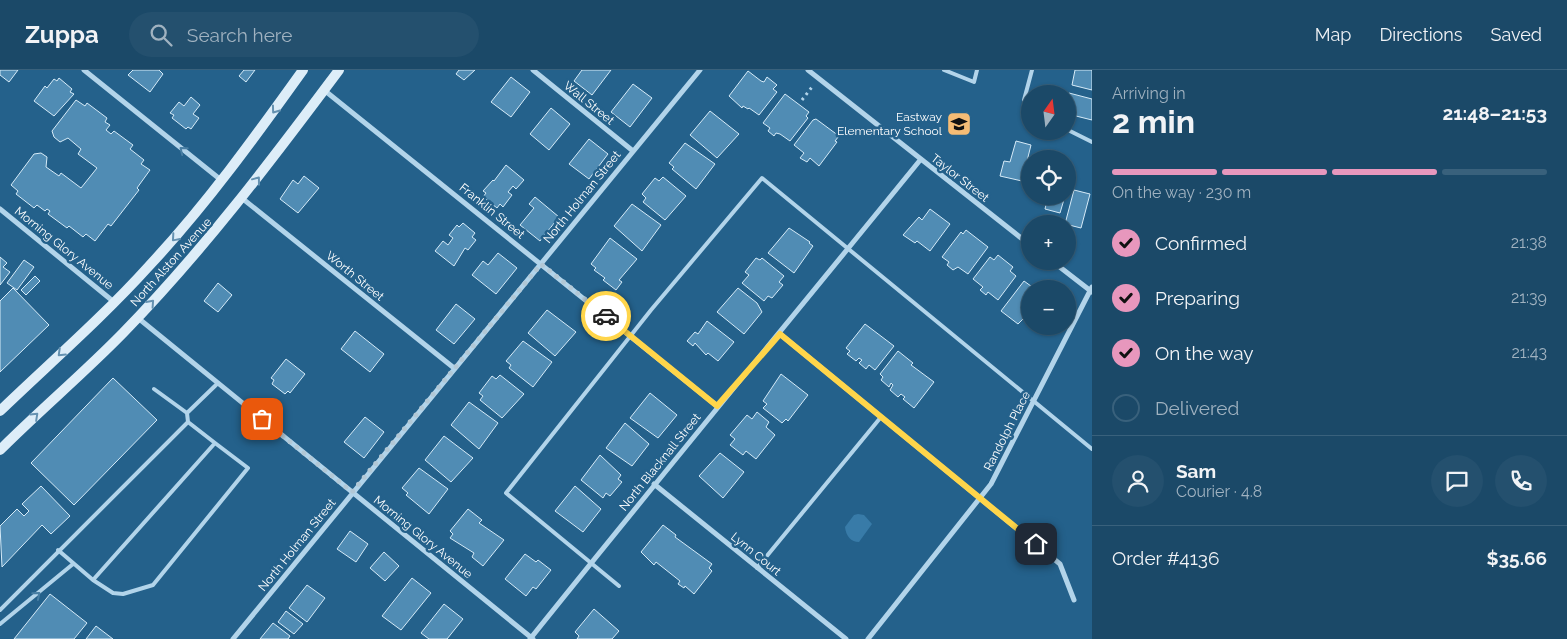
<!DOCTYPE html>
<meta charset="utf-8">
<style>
:root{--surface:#1b4968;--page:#24506e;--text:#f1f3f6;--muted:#a0b2c0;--line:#39617c;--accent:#e797bd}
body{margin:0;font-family:Raleway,sans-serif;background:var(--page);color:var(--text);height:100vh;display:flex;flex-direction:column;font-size:19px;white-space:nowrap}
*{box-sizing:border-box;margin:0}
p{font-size:16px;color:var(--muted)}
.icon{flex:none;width:28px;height:28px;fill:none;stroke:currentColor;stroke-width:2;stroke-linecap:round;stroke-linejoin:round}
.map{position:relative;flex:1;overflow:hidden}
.details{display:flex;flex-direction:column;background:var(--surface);width:475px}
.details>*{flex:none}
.needle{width:32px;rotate:14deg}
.fabs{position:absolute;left:1021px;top:15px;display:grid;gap:10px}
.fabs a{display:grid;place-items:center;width:55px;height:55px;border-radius:50%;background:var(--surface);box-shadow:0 1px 4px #0004,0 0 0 1px var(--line);font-size:25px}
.pin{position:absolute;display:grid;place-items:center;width:42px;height:42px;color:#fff;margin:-21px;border-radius:10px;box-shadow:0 2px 8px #0006}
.courier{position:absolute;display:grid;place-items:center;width:50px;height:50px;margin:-25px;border:4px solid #ffd54a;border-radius:50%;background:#fff;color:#222;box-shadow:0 1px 6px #0007}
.overview em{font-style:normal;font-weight:700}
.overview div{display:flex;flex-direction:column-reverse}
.overview{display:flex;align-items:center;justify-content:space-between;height:85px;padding:0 20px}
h1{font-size:32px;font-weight:700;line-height:38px}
.bar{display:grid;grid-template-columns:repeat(4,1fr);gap:8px 5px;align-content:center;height:60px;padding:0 20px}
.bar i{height:6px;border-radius:4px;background:var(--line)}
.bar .on{background:var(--accent)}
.bar p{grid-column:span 4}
.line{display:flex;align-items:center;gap:12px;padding:0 20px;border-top:1px solid var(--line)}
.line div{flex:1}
.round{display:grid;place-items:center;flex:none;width:52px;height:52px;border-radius:26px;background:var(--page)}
ol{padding:0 20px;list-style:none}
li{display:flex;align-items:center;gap:15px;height:55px}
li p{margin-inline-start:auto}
li .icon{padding:5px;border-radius:50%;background:var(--accent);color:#111;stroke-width:4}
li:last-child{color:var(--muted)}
li i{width:28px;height:28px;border:2px solid var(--line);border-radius:50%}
header{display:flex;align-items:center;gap:30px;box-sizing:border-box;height:70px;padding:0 25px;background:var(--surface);border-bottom:1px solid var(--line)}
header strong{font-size:24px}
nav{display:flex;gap:28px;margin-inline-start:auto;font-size:18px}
.search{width:350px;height:45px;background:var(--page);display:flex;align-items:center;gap:12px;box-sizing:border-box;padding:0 18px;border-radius:28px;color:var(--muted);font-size:19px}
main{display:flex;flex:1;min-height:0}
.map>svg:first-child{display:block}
.green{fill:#387ba8}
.building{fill:#508cb4;stroke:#d6ebf8}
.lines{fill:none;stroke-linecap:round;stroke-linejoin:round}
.path{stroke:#b2d4ea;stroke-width:3;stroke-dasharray:2.5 4;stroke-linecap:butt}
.lane{stroke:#b2d4ea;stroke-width:4}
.street{stroke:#b2d4ea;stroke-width:5}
.secondary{stroke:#ddedf8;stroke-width:10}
.oneway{stroke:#6592b1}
.oneway2{stroke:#487ea3}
.done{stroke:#b2c8d6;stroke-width:5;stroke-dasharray:0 9}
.route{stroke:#ffd54a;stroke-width:6}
.labels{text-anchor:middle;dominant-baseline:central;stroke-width:5;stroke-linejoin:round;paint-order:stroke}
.street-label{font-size:12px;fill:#fff;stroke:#24618b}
.poi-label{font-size:12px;fill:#fff;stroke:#24618b;text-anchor:end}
</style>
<header>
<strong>Zuppa</strong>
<div class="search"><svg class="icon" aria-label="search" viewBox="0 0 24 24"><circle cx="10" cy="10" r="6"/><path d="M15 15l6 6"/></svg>Search here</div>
<nav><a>Map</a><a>Directions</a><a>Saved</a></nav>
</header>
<main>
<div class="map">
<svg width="1092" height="569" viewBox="0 0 1092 569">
<rect width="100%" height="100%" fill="#24618b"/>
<!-- green -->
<path class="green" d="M858 444 864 445 872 454 859 472C851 472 846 466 845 457L854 445Z"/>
<!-- building -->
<path class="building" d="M0 0H18L9 12 0 5Z
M133 0H159L163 4 150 22 128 5Z
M244 0H255L246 12 239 6Z
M459 0H475L464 10 456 4Z
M582 0H611L592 25 574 11Z
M1075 0H1092V20L1072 15Z
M748 1 761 11 764 12 767 7 777 15 773 19 777 22 759 45 749 38 748 39 743 36 742 38 729 26Z
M511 7 530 22 511 47 491 32Z
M59 8 72 19 70 22 74 24 54 46 34 31 45 16 47 18 54 9 57 11Z
M633 14 652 28 630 57 611 42Z
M1069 23 1092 29V50L1068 44Z
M785 24 809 42 806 46 808 48 790 71 780 64 776 63 774 66 768 61 770 58 763 53Z
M191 27 200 35 193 44 199 48 191 59 188 57 186 59 172 48 174 45 170 43 179 32 184 36Z
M76 30 85 36 87 33 107 48 105 52 110 55 106 60 111 64 114 61 133 75 130 79 144 90 141 94 150 100 137 118 139 120 111 156 108 154 95 171 86 164 83 167 69 156 67 158 48 144 50 141 47 139 45 141 37 135 34 138 16 124 18 121 11 115 34 84 41 83 47 87 46 97 59 106 61 103 81 118 97 98 78 84 81 79 68 68 60 72 54 67 52 61Z
M551 38 570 54 549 80 530 64Z
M710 41 739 64 717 88 690 65Z
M816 49 839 66 835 71 837 72 819 96 810 88 807 92 800 88 804 83 794 75 813 50Z
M589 69 608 84 589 109 569 94Z
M1016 71 1031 75 1022 111 1000 106 1004 91 1010 92Z
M685 73 715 94 696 119 672 99 674 97 669 93Z
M506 95 524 110 516 119 513 116 508 122 512 125 503 137 500 134 497 138 483 127 486 123 483 121 493 110 494 111Z
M304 106 319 118 298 143 280 129 293 110 298 114Z
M663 107 686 126 665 150 643 132 646 128 642 124 655 108 659 111Z
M1074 120 1090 124 1081 158 1065 154Z
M1048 126H1065L1060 143 1045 139Z
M535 127 559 147 540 171 520 155 534 138 529 134Z
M632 134 661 155 642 181 614 156Z
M930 139 950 154 930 181 917 171 915 173 903 165 919 147 922 150Z
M463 153 475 163 472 167 476 170 468 180 465 178 454 196 435 181 443 171 448 175 453 168 449 165 457 155 459 157Z
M789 158 810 172 809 173 813 176 794 203 768 183Z
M966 160 988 177 968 204 958 197 953 200 947 195 949 192 942 187 961 162 963 164Z
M610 168 637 189 619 210 622 212 616 220 603 210 605 208 594 200 596 198 591 194Z
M498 183 517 198 496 224 472 205 483 191 488 195Z
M998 185 1013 197 1010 201 1016 206 998 230 988 222 986 225 980 220 983 217 973 209 990 187 994 190Z
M0 187 7 193 3 197 10 202 0 215Z
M756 188 760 190 762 188 784 206 779 212 783 215 772 228 768 226 764 231 742 213 749 205 745 202Z
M24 190 34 197 17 220 7 213Z
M35 206 40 211 26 225 21 220Z
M1024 211 1035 219H1030V254L1023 249 1018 254 1001 241Z
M218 213 232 225 218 242 204 231Z
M13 218 49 255 0 302V231Z
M738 218 757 233 762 242 744 264 717 242Z
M456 234 475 249 454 274 436 260Z
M547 240 576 262 555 286 528 263Z
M707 251 734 272 718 291 708 283 706 285 695 273 693 276 687 271 695 262 698 264Z
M865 254 894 276 875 300 869 295 866 299 859 293 862 290 859 288 856 291 847 284 850 281 846 278Z
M355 261 384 284 370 302 341 279Z
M523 271 552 292 533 317 509 298 511 295 506 291Z
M898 281 913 293 911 295 934 312 914 338 903 329 905 327 901 324 898 327 890 320 893 315 891 313 889 317 881 310 883 307 880 304Z
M286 289 305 304 290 323 288 321 285 324 272 314 274 310 271 308Z
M781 304 808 325 788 351 786 349 782 353 763 338 767 334 763 331Z
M500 305 524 324 502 348 480 330 483 326 479 323 492 306 496 309Z
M113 308 157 350 74 435 31 393Z
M650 323 677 345 658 368 630 348Z
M469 332 498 353 479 379 451 355Z
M757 342 769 352 766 357 775 365 756 389 746 381 743 385 730 375 735 369 730 365 747 345 752 349Z
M365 347 384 362 364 388 344 372Z
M625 353 649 374 632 396 606 378Z
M444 366 473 388 451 412 425 390Z
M720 383 744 402 723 428 699 406Z
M600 385 621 405 618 409 622 412 610 426 606 423 603 428 581 410Z
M419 398 448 419 429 444 406 425 408 423 402 418Z
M41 416 70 446 51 464 42 455 2 497 0 456 17 439 24 446 29 441 22 434Z
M575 416 601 439 583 462 555 441Z
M468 439 482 450 479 453 504 470 483 496 472 487 474 483 450 468 453 464 450 461Z
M663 455 676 465 675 467 712 494 709 498 712 501 694 524 685 516 684 518 678 514 680 511 656 492 654 495 641 482Z
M350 461 368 474 356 492 337 479Z
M384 482 399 496 385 511 370 498Z
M525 484 536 492 538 490 551 500 536 519 533 517 526 526 505 509Z
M412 508 431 523 401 560 382 546Z
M307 515 325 528 307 552 289 538Z
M50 524 87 553 74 569H14Z
M444 534 463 549 447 569H429L421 563Z
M594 539 619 561 612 569H577L579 566 575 562Z
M286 541 303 554 294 564 278 552Z
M273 553 290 566 288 569H260Z
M96 556 113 569H86Z"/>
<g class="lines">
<!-- path -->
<path class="path" d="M802 30 812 17"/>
<!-- lane -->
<path class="lane" d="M944 0 974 12 977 0
M1030 42 1024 30 1032 0
M1068 60 1092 72
M154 319 187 343 218 313
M58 480 93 510 215 373 188 352
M757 498 881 347
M93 510 113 523 123 524 153 515 248 398 215 373
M619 516 506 423 651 240 762 108 1092 379
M0 540 188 352 187 343
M0 554 73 494"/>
<!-- street -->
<path class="street" d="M84 0 221 110
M533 0 633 81
M808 0 1030 175
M324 20 717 336
M243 129 454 298
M0 139 114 232
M1052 191 1092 222
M138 248 533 569
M780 264 1060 494 1074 530
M654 414 846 569
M233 569 700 0
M530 569C659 408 791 249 921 89
M868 569 991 414 1092 217"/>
<!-- secondary -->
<path class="secondary" d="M0 341C50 293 103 247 149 196 206 135 255 67 303 0
M0 380C40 340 84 303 123 263 203 181 271 91 339 0"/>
</g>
<!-- one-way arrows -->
<defs><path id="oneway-chevron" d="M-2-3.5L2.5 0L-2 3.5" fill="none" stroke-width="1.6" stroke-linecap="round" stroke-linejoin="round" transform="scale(1.25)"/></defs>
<g class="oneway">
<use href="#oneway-chevron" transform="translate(275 40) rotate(126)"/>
<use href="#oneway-chevron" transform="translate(257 110) rotate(-53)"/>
<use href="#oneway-chevron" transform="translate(175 168) rotate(131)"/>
<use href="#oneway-chevron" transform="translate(151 233) rotate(-48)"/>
<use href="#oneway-chevron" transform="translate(61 283) rotate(136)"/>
<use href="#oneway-chevron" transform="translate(35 346) rotate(-43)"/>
</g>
<g class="oneway2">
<use href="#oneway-chevron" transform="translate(183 80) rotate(-141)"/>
<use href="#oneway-chevron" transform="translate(37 525) rotate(-40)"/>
</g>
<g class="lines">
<!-- done -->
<path class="done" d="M262 349 352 422 541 194 606 246"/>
<!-- route -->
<path class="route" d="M606 246 717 336 780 264 1036 474"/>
</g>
<!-- icons -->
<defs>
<symbol id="school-square" viewBox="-11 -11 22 22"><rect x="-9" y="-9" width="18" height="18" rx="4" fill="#f5bc75" stroke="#24618b"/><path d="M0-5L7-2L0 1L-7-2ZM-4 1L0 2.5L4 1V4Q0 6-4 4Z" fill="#111"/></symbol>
</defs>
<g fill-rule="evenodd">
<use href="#school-square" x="945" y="40" width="28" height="28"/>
</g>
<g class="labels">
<!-- street labels -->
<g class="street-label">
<text transform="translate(589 33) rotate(39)">Wall Street</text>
<text transform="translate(960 108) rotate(38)">Taylor Street</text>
<text transform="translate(582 127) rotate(-51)">North Holman Street</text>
<text transform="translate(492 141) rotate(39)">Franklin Street</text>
<text transform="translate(64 178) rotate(39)">Morning Glory Avenue</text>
<text transform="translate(171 192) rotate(-48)">North Alston Avenue</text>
<text transform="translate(355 206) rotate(39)">Worth Street</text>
<text transform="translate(1007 361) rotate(-63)">Randolph Place</text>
<text transform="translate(660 392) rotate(-51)">North Blacknall Street</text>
<text transform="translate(423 467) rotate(39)">Morning Glory Avenue</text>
<text transform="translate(297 475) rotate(-51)">North Holman Street</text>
<text transform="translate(756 484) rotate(39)">Lynn Court</text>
</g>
<!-- poi labels -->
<g class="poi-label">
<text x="942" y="47">Eastway<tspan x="942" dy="14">Elementary School</tspan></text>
</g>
</g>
</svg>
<div class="fabs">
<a><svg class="needle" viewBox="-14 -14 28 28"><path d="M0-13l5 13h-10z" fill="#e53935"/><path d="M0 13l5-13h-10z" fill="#a0b2c0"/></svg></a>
<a><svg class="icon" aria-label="locate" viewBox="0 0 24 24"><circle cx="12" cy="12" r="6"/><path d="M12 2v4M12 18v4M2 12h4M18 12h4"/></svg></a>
<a>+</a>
<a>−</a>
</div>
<div class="pin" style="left:262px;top:349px;background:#ea580c"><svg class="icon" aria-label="bag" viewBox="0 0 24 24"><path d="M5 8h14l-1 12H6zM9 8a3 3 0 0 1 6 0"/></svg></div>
<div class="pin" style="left:1036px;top:474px;background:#1f2937"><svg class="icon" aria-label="home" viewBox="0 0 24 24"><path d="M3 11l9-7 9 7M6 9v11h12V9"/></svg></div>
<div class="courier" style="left:606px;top:246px"><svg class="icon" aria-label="car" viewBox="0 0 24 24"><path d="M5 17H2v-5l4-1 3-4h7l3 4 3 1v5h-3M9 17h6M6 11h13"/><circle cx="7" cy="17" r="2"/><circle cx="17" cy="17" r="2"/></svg></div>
</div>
<section class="details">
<div class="overview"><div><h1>2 min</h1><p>Arriving in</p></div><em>21:48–21:53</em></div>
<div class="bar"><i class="on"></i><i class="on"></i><i class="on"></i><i></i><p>On the way · 230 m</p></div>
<ol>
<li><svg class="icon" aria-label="check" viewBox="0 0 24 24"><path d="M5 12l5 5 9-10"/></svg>Confirmed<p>21:38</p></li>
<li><svg class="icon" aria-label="check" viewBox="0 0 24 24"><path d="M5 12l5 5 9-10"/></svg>Preparing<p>21:39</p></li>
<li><svg class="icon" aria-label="check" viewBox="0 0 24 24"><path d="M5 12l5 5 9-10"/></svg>On the way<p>21:43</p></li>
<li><i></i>Delivered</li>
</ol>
<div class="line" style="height:90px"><a class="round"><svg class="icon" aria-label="person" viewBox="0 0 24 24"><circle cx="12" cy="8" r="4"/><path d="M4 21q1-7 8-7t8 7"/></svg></a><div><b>Sam</b><p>Courier · 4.8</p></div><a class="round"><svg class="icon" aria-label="chat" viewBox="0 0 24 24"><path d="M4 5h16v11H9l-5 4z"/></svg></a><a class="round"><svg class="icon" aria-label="phone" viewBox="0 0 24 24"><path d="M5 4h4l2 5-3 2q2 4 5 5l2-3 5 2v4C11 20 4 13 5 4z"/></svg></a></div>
<div class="line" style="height:65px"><div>Order #4136</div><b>$35.66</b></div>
</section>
</main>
